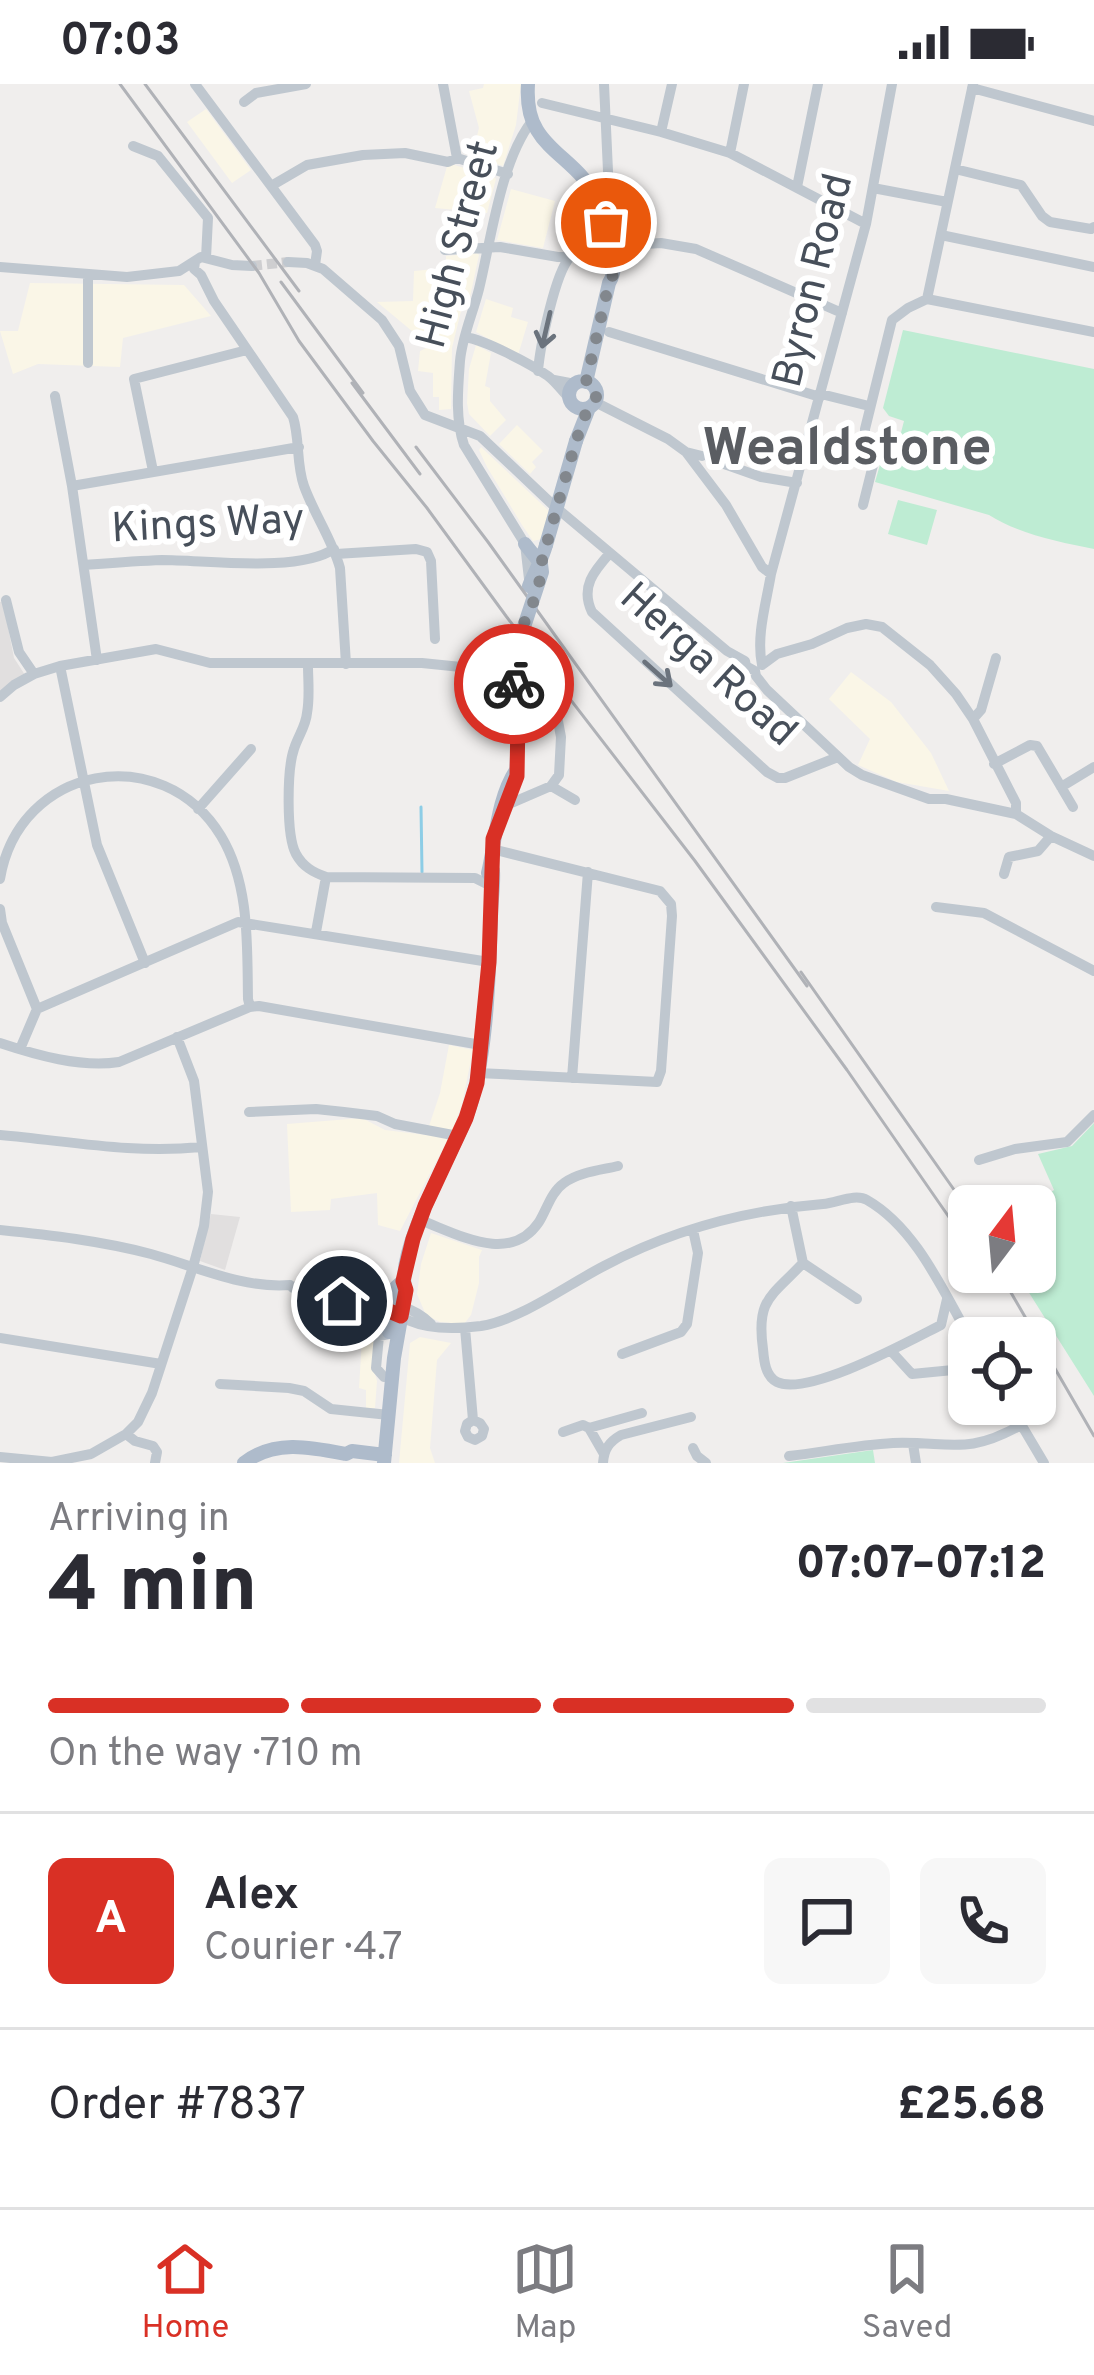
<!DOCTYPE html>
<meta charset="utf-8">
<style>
:root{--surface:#fff;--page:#f7f7f7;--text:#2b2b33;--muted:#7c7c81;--line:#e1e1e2;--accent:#d93025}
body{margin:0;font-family:Overpass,sans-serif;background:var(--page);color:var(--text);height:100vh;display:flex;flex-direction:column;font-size:45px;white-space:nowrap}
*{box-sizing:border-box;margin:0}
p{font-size:39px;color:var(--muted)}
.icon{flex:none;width:66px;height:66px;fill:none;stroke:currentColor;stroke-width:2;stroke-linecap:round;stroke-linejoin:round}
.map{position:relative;height:1379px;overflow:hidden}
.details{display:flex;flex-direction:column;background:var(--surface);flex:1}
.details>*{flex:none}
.needle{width:78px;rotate:16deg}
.controls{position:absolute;left:948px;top:1101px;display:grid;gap:24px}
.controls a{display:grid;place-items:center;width:108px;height:108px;border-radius:18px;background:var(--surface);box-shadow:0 3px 9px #0004;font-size:60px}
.pin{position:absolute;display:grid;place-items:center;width:102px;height:102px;color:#fff;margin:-51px;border:6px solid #fff;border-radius:50%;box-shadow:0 3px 12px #0007}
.courier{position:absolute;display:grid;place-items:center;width:120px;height:120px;margin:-60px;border:9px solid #d93025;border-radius:50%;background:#fff;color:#222;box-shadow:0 3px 15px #0007}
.overview em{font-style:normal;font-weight:800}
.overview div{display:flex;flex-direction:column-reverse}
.overview{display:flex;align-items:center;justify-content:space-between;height:204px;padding:0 48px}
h1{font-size:78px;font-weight:800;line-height:90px}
.bar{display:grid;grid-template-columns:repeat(4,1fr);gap:18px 12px;align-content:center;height:144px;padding:0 48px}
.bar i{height:15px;border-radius:9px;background:var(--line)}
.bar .active{background:var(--accent)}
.bar p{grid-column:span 4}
.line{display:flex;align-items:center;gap:30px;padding:0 48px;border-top:3px solid var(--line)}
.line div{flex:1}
.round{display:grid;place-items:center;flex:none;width:126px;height:126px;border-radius:18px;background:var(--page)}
.status{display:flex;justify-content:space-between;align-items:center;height:84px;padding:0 60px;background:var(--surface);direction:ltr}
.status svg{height:33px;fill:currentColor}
.tabs{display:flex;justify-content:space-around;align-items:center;height:168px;border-top:3px solid var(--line);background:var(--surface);font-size:33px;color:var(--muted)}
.tabs a{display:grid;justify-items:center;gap:6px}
.tabs .active{color:var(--accent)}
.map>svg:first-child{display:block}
.commercial{fill:#faf6e7}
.education{fill:#e1dfdf}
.green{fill:#beecd3}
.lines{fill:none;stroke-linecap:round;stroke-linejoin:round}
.stream{stroke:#8dcde6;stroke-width:3}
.minor-tunnel{stroke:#ceced0;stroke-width:10;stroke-dasharray:10 5;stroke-linecap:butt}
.minor{stroke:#bfc7cf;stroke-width:10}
.major{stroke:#aebbcb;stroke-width:14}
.rail{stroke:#b0b2b7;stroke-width:3}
.major-bridge{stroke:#aebbcb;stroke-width:14}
.oneway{stroke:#6b737d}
.done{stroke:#82878d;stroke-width:12;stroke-dasharray:0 21.6}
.route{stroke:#d93025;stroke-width:15}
.labels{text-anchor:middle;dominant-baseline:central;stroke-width:12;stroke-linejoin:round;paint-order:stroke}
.street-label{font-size:42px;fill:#474f5a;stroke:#fff}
.district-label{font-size:54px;font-weight:bold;fill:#5a5d62;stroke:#fff}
</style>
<div class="status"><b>07:03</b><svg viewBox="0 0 49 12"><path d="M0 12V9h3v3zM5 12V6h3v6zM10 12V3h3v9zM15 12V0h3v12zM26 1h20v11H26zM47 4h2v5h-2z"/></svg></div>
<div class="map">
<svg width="1094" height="1379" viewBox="0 0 1094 1379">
<rect width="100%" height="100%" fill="#f0eeed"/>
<!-- commercial -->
<path class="commercial" d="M484 0H521L516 41 503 82 472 72 479 44 469 7 483 4Z
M206 25 251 86 232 99 187 38Z
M448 79 494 93 496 95 487 129 435 124Z
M511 105 555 117 543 164 497 156Z
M477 169 479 171 470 213H467L461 227 452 264 451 325 439 326V313H433V289L418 287 420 267 430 262 377 218 413 217 414 187 446 184V172Z
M30 199 184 201 211 232 123 254 120 283 38 280 13 290 0 247H18Z
M486 215 513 224 511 233 528 238 518 271 476 248Z
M476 261 491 269 485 302 490 304V317L506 336 490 352 469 330 467 319 469 285Z
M517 341 543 367 532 378 536 383 530 390 499 360Z
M481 363 549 427 542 455 533 457 522 441 487 383 479 366Z
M851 588 891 618 931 669 949 707 897 698 858 681 870 655 829 615Z
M449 961 473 966 462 1020 452 1047 400 1147 378 1141 377 1109 331 1115 330 1126 291 1128 287 1040 362 1034 385 1046 426 1051 440 1009Z
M431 1149 482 1166 479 1173V1199L471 1231 464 1240 440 1238 426 1231 417 1210 421 1180Z
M420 1253 451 1259 437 1276 430 1364 435 1379H399L410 1259Z
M362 1255 375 1257 373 1283 377 1297 375 1324H366V1306L359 1304Z"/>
<!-- education -->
<path class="education" d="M3 517 14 574 25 591 0 612V518Z
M211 1130 240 1133 225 1186 200 1177Z"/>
<!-- green -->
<path class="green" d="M903 246 1094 285V465C1059 458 1019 450 989 431L875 398 886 360H898L904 337 889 332 883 324Z
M898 416 937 426 927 461 888 450Z
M1094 1039V1312L1016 1188H1035V1122H1032L1054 1106 1038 1070 1072 1062Z
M873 1366 875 1379H783Z"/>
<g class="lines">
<!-- stream -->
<path class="stream" d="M421 723 422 788"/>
<!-- minor-tunnel -->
<path class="minor-tunnel" d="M252 182 288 178"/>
<!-- minor -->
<path class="minor" d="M195 0 315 161 317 167 315 181
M443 0 457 74
M972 4 1094 37
M244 18 256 9 306 0
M542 19 661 48 730 69 866 140
M661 48 672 0
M133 62 158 72 208 134 206 174
M730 69 744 0
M955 85 1021 101 1042 132 1050 138 1091 145 1094 143
M271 102 307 81 363 71 405 69 448 78 457 74 508 90
M797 103 818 0
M873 104 947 118
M599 120 609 109 604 0
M941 151 1094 183
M611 152 629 161 661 159 696 165 842 229
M445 166 500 163 558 173H570L590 169 607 171 613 166
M195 178 194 185 201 191 214 217 293 333C300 355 296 380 304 402 314 430 332 455 340 484L346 580
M288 178 307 179 323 185 382 236 399 262 410 307 425 331 480 352 553 421 727 567 745 577 746 582 755 587 756 592 767 606 849 683 862 691 929 715H946L1016 730
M0 183 127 193 179 187 201 173 232 181 252 182
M927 215 973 0
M927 215 1094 248
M609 248 820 313
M465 253C485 256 531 280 548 292 556 298 562 307 569 314
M88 279V190
M538 287C540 263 555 189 570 173
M554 296 575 300
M821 310 869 322
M55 312 72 402 97 576
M595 318 668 355 686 368 702 372
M686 368 726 421 762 483 771 490
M710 375 761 393 797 399
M153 387 134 295 247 266
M72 402 299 363
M863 421 878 361 865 350V345L892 236 908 224 927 215
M610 469C594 487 580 503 592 528L767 688 778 694H785L838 673
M336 470 416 465 427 468 431 477 435 555
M85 481C111 479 136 477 162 476 207 476 298 489 334 465
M529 495 525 460 464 361C455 335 458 304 460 277 462 253 473 229 479 205 491 156 501 76 532 37
M6 516 19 568 34 590
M308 581C308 597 310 613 307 629 306 642 298 652 294 665 287 685 286 752 296 770 303 783 313 788 326 793L475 794 489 801
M762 581C756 552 766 520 771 490L866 140 892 0
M762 581 777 570 812 560 847 544 866 540 882 543 930 581 956 610 973 635 1016 719V730L1051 752 1094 772
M60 582 97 761 145 879
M0 613 14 601 34 590 60 582 156 565 210 579H422L461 583 497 594 539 612 557 632 561 653 559 691 551 702 507 721
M973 635 981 626 996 574
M994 680 1030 661 1037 662 1073 723
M551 702 575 716
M1061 703 1094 683
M198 725 251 665
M1004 790 1009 773 1038 767 1051 752
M0 795C19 681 162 655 221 752 250 800 247 862 248 915L250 923
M936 823 984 829 1094 887
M0 825 2 839 37 925 20 965
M316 848 326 793
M37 925 238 838 489 878
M0 959C36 971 81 984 119 978L250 923 259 922 481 961
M478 989 657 998 661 987 672 832 671 820 660 807 492 765
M572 994 588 788
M249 1028 316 1025 344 1028 377 1032 395 1040 458 1052
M0 1051C69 1057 132 1070 201 1063
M979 1076 1015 1065 1067 1058 1094 1031
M791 1122 803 1179C771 1213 756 1215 763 1265 764 1276 765 1292 777 1298 808 1313 911 1256 941 1241L947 1215
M420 1136C458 1150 510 1181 539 1138 547 1125 551 1108 564 1099 579 1088 602 1086 618 1082
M0 1146C50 1151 102 1157 151 1170 195 1182 243 1205 290 1201L293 1204 297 1202C322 1213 349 1217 376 1223 388 1226 398 1232 410 1237 431 1246 458 1245 481 1242 522 1235 567 1201 604 1182 672 1146 747 1126 823 1120 837 1119 855 1109 867 1116 916 1144 943 1207 970 1254
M803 1179 857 1215
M362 1213C386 1217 414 1222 431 1240
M465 1244 473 1336 467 1340 465 1347 468 1353 475 1356 482 1352 484 1345 480 1339 473 1336
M0 1254 161 1280
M891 1267 912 1290 953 1286
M622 1270 681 1248 687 1240 698 1169 693 1146
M384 1293 376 1284 379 1252 389 1250
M220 1300 289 1304 304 1307 331 1325 389 1331
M1009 1320 1044 1379
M589 1344 642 1329
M563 1348 583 1341 589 1344 604 1370
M126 1350 135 1357 153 1362 157 1368 155 1379
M913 1360 916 1379
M693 1364 697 1372 706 1379
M789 1372C823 1368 858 1361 893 1359 950 1357 966 1372 1021 1341
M0 1373 52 1378 91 1370 126 1350 138 1338 152 1309 193 1183 204 1142 208 1108 194 997 177 953
M603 1379C604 1365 609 1358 621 1351L691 1333"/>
<!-- major -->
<path class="major" d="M528 0C527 16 528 32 537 46 548 65 569 77 583 94 601 116 625 173 609 199L586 298
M569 311a14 14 0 1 1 28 0a14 14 0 1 1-28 0Z
M576 357 589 324
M525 460 541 480
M529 502C535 487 542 476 546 461
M512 591 515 558
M516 615 518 649 516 694
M488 789C496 756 497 715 516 686
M389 1248 396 1203 403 1197
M244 1379C274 1355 311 1363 346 1370L352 1367 385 1371
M384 1379 394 1274 406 1206C393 1171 452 1070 466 1034 487 980 489 892 491 833 491 817 494 803 493 787L490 785"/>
<!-- rail -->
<path class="rail" d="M120 0 259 189 299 257 373 357 427 424 506 532 695 777 847 986 969 1162
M145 0 299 207
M281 198 363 309
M352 299 420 390
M416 363 488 458 807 902
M801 888 969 1127
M999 1188 1094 1352"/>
<!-- major-bridge -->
<path class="major-bridge" d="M546 461 576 357
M515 558 521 552 542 488 541 480
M512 591 516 615"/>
</g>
<!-- one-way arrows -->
<defs><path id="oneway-shaft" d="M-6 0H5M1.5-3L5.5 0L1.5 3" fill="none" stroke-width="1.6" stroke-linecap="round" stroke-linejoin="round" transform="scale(3)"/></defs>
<g class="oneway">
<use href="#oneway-shaft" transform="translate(546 246) rotate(103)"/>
<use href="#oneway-shaft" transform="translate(658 590) rotate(42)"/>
</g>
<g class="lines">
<!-- done -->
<path class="done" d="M514 600C512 588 509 573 514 561 524 537 542 508 541 480L576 357 586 329 596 315V306L586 298 609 199C620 182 613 157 606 139"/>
<!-- route -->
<path class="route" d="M342 1217 382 1224 401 1232 406 1206 403 1197 413 1155 425 1122 466 1034 477 999 489 878 493 755 517 692 518 634 514 600"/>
</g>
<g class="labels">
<!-- street labels -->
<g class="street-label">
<text transform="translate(460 161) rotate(-75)">High Street</text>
<text transform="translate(815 197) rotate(-76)">Byron Road</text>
<text transform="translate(208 442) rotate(-3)">Kings Way</text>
<text transform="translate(707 582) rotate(42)">Herga Road</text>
</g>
<!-- district labels -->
<g class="district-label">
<text x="847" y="366">Wealdstone</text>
</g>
</g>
</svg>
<div class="controls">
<a><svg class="needle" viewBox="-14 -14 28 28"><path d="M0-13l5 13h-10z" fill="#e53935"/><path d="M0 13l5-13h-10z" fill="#7c7c81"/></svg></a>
<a><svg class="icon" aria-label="locate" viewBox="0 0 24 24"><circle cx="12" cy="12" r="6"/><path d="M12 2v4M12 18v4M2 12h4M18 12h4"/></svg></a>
</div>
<div class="pin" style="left:606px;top:139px;background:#ea580c"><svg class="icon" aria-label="bag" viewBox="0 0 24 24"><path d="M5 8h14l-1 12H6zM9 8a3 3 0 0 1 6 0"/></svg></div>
<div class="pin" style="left:342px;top:1217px;background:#1f2937"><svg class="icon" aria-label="home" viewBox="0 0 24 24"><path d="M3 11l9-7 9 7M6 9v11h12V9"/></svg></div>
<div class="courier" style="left:514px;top:600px"><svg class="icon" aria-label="bike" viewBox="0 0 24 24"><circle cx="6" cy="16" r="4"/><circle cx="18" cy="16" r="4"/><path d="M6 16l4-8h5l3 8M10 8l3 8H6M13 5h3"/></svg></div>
</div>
<section class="details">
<div class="overview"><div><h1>4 min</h1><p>Arriving in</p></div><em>07:07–07:12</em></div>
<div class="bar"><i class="active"></i><i class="active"></i><i class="active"></i><i></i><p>On the way · 710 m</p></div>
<div class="line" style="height:216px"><b class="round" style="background:var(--accent);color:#fff">A</b><div><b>Alex</b><p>Courier · 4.7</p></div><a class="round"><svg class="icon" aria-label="chat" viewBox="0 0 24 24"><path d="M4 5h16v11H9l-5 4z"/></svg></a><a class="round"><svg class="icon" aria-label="phone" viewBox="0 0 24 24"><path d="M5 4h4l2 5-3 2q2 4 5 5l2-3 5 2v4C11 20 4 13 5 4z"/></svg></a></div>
<div class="line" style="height:156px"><div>Order #7837</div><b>£25.68</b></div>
</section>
<nav class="tabs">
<a class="active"><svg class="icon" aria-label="home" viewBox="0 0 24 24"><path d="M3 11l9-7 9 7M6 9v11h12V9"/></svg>Home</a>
<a><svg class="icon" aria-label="map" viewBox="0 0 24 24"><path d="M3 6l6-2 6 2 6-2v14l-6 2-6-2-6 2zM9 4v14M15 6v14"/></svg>Map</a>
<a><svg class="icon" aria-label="saved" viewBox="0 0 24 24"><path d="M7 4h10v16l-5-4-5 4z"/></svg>Saved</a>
</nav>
